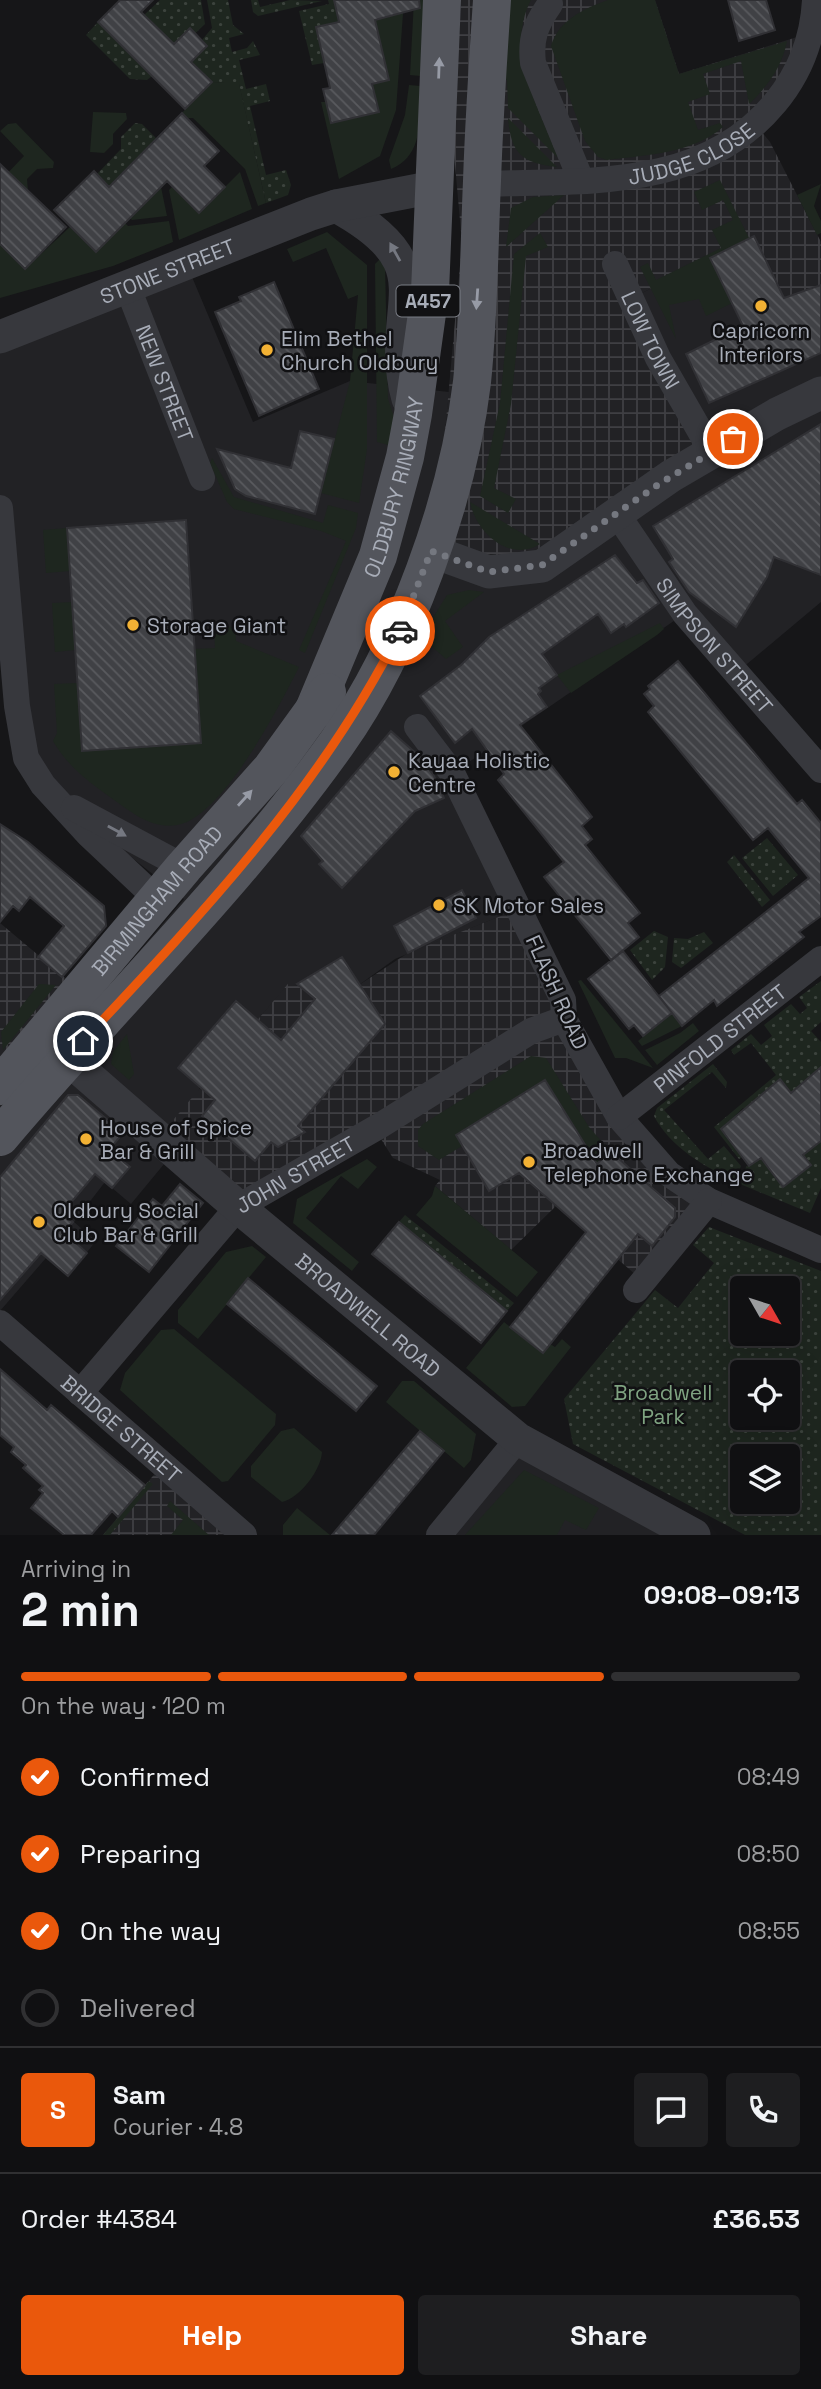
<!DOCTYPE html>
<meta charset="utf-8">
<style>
:root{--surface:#101012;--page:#1e1e20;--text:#f1f3f6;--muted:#9c9d9f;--line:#303032;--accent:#ea580c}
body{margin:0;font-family:"Space Grotesk",sans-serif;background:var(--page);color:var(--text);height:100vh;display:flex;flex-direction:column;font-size:26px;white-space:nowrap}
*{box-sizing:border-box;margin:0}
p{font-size:23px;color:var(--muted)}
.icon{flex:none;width:38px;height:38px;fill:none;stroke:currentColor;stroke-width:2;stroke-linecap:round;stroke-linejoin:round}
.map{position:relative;height:1535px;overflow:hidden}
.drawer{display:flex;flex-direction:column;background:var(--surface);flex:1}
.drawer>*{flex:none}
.needle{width:46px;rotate:129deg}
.fabs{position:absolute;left:730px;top:1276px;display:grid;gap:14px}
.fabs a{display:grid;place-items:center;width:70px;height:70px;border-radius:7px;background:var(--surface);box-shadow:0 7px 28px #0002,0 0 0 2px var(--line);font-size:35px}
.pin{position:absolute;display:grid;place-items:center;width:60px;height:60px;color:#fff;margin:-30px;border:4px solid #fff;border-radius:50%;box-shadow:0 2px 7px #0007}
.courier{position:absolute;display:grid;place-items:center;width:70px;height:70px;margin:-35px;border:5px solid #ea580c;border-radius:50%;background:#fff;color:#222;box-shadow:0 2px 9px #0007}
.head em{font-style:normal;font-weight:700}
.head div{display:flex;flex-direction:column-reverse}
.head{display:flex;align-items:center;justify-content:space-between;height:119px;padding:0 21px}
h1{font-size:46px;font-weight:700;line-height:52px}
.bar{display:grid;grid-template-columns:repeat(4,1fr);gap:10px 7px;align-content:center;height:84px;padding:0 21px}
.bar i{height:9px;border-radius:5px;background:var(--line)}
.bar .current{background:var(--accent)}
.bar p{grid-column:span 4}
.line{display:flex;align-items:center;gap:18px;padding:0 21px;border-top:2px solid var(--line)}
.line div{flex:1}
.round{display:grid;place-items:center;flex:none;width:74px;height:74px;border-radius:7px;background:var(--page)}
ol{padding:0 21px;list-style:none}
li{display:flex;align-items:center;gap:21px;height:77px}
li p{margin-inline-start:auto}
li .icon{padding:7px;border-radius:50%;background:var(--accent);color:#fff;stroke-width:4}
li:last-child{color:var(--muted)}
li i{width:38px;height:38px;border:4px solid var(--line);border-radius:50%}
.primary-button{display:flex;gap:14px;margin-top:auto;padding:14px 21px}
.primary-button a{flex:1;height:80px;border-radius:7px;background:var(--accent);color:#fff;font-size:28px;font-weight:700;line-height:80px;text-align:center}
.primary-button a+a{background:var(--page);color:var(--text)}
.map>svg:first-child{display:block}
.built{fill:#222225}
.industrial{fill:url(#industrial-grid)}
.grass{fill:#1e261f}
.park{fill:url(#park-dots);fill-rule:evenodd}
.building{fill:url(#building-back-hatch);stroke:#303034;stroke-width:2}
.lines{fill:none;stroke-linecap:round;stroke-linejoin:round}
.minor{stroke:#37383d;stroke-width:26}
.tertiary{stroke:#37383d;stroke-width:33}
.primary{stroke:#53555c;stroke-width:38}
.oneway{fill:#979ba6}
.oneway2{fill:#757881}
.done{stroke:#757880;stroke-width:7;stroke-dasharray:0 12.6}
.route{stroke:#ea580c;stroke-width:9}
.poi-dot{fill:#f2b134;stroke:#111113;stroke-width:2.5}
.labels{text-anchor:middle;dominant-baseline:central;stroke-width:5;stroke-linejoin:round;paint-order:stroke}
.shield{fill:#111113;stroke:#7b7e86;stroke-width:2}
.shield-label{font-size:19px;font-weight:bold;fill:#a8adb8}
.street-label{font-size:21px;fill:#a8adb8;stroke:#111113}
.poi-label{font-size:21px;fill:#a8adb8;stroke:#111113;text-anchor:start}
.park-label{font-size:21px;fill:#7fa381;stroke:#111113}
</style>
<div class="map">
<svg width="821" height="1535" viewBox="0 0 821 1535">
<defs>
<pattern id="industrial-grid" width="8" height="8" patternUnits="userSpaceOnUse" patternTransform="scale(1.75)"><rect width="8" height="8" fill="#222225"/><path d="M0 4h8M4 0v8" fill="none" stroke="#3f3f43"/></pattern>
<pattern id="park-dots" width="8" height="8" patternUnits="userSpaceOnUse" patternTransform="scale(1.75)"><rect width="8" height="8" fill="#1e261f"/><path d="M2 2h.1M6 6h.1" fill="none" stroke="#3c433d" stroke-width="1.8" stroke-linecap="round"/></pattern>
<pattern id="building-back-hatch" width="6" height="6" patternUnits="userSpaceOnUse" patternTransform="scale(1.75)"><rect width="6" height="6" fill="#404145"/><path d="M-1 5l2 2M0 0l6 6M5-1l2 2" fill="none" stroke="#595a5e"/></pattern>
</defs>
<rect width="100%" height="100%" fill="#161618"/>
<!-- built -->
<path class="built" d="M754 236 821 319V602L735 674 684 614 453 773 518 909 395 959 359 985 315 999 292 980 200 1087 174 1152 131 1204 105 1182 74 1222 96 1241 68 1276 46 1258 0 1311V1113L184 899 57 798 35 775 0 508V337L187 265 253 422 350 381 449 392 444 443 630 299Z
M518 1439 694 1535H439Z"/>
<!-- industrial -->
<path class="industrial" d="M461 0H655L679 74 810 33 756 125 770 142 821 242V319L799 327 754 236 630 299 712 452 542 566 431 551 444 443 462 243 453 142Z
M518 909 619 1117 709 1201 643 1281 556 1206 511 1250 435 1186 440 1180 393 1158 374 1128 238 1207 158 1138 292 979 315 999 359 985 408 953Z
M0 923 94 1002 0 1113Z
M163 1464 244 1535H103Z"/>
<!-- grass -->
<path class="grass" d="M386 0H404L396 110 380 156 339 179 321 102H326L331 123 378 112 372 84 388 80 366 22 389 17Z
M414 0H425L421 76 410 75Z
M506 0H531C504 52 540 108 558 158L508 108 507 80 500 79Z
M608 0H655L679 74 787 41C782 67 768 86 749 104L741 61 703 74 710 94 688 102 698 130 720 123 723 127C692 154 645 155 607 160L598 157 585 141 551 46C559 20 583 9 608 0Z
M212 82 239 83 266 203 258 206 245 169 193 118H177Z
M409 85 420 86C419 117 425 155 391 169L389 160 405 115Z
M93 112 126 113 127 119 113 134V144L104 153 90 152Z
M508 118 557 167C522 163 511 154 508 118Z
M16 123 54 162 53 168 37 169 27 179 28 191 0 181 24 156 0 131 8 124Z
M240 172 252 209 179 240 169 190 172 187 199 213Z
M720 180 749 238 710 258 732 303 706 316 699 299 669 305 676 339 640 267 648 263 656 280 721 248 712 230 733 220 723 200 702 210 694 192Z
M821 184 814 206 821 221V233L817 235 797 195Z
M161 187 167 216 132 220 130 218Z
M564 195 506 247 511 208 533 197Z
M169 221 173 242 113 266 0 298V244L25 269 71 226 125 223 128 226Z
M327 232 367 265V449L359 503 321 493 350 381 358 295 348 299 326 248 293 262 287 249Z
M540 233 548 247 526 256 511 404 494 488 516 499 508 513 480 496 500 403 514 254Z
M382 257 385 264 388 399 395 420 392 446 377 442 375 264Z
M212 458 234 497 323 523 328 505 358 513 356 528 305 653 299 650 346 541 321 531 234 509 227 502 210 463Z
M470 502 540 544C510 563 476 533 470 502Z
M67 528 70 571 46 573 43 530Z
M469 590 484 592 445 621 463 647 446 659 421 637 447 595Z
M72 602 75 650 55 652 52 603Z
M660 623 664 629 657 635 571 693 557 675Z
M235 627 236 641 299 667C279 707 222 818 177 825 151 829 133 813 114 800 89 782 68 767 53 741L57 733 54 684 77 683 82 751 200 743 194 649 215 648 214 628Z
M581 980 653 1068 626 1058H615L578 981Z
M39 984 56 985 3 1050 1 1032Z
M672 1013 682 1026 642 1046 638 1041Z
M693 1023 699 1031 657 1065 645 1050 680 1033Z
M127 1034 134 1074 129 1080 111 1064 113 1052Z
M531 1056 546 1058 589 1127 610 1151 593 1168 579 1136 545 1080 456 1135 462 1146 439 1160 418 1146V1130L423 1124Z
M367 1159 377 1167 358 1189 341 1176 306 1218 359 1262 352 1271 293 1223 297 1199Z
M435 1186 538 1272 517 1297 416 1215 432 1196Z
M252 1246 266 1257 198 1339 178 1323V1310L226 1252Z
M504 1322 543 1353 550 1344 555 1347 562 1339 571 1347 525 1406 512 1407 466 1368Z
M174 1329 276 1414 275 1425 228 1481 222 1482 120 1390 125 1373 161 1330Z
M402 1381H414L476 1434 471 1460 464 1468 386 1402Z
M294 1428 322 1452C321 1470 300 1498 282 1502L251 1477V1466L281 1431Z
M524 1470 599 1508 586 1530 565 1520 557 1535H465Z
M170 1501 209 1535H171L183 1520 167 1506Z
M297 1508 330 1535H283V1525Z"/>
<!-- park -->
<path class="park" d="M160 0H201L205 24 179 49 144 15Z
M207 0H228L233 25 244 34 229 38 232 52 247 48 253 41 260 55 239 60 246 89 266 84 270 101 250 106 266 175 286 170 291 185 288 195 266 203 239 84 212 82 186 56 194 58 207 46 202 40 212 28Z
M251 0H258L260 7 290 0 322 1 258 16 253 12Z
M328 0H334L339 22 324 63 312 65 299 11 329 4Z
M98 22 152 76 147 80 130 79 86 35Z
M135 123 142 124 157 139 105 192 102 189 107 184 97 174 121 149V137Z
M767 838 798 875 773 896 742 858Z
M734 855 770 900 762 907 727 862Z
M654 931 668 937 665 967 652 980 630 950Z
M704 932 713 943 681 968 672 962 674 938 688 939Z
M821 981V1022L811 1031 821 1042V1132L769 1088 762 1093 764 1096 746 1110 743 1108 721 1129 742 1157 739 1159 714 1127 776 1075 751 1043 734 1055 731 1050 751 1034 761 1045 772 1036 764 1025 791 1004 800 1014 807 1008 799 997Z
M713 1064 727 1082 726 1088 712 1072 664 1110 708 1159 724 1146 741 1166 735 1181C705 1167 670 1147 654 1116L657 1108Z
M821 1141V1188L810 1213 740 1184 746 1167 760 1158 783 1186 803 1155Z
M405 1215 514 1303 507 1311 399 1222Z
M709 1227 821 1271V1535H745L573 1444 564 1399 655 1290 678 1308 714 1263 693 1245ZM742 1288H788V1334H742ZM742 1372H788V1418H742ZM742 1456H788V1502H742Z
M149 1481 153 1484 110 1535H103Z"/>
<!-- building -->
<path class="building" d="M120 0H153L141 12 174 44 190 28 207 46 191 62 212 82 185 109 98 22Z
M334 0H419L420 8 375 20 389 80 372 84 379 112 331 123 323 89 330 88 316 27 339 22Z
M728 0H766L775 30 739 41Z
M182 113 219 151 204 166 225 187 199 213 167 181 96 252 54 210 94 171 109 187Z
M0 164 66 227 25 269 0 244Z
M754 236 784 298 821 285V353L709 403 686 354 743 326 710 258Z
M274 282 319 389 259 416 215 312 241 301 239 297Z
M821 424V575L774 557 767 577 736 627 689 592 669 562 673 559 653 526Z
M300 431 334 439 315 514 246 496 235 489 217 449 291 468Z
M186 520 201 743 82 751 67 528Z
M615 555 637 583 643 580 659 603 626 627 624 624 611 633 598 614 542 654 557 675 539 688 541 691 538 694 547 707 520 725 592 817 582 826 592 839 585 845 640 913 628 923 639 937 611 960 544 877 564 862 498 780 504 774 472 729 455 743 420 696 461 665 489 637Z
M678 661 797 804 802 800 821 823V916L799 932 804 937 717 1006 714 1000 682 1026 659 996 809 878 768 828 753 840 648 712 654 706 644 694 650 689 648 686Z
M391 731 419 756 434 776 444 798 415 811 342 888 319 864 323 861 301 836Z
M0 824 28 842 104 906 106 926 62 977 38 957 64 926 30 897 19 911 13 906 0 922Z
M462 890 476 918 408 953 394 926Z
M623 951 672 1013 643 1036 634 1025 629 1029 588 979Z
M342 957 385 1024 298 1126 305 1132 278 1147 271 1142 255 1161 202 1116 215 1100 178 1068 236 1001 281 1040 315 999 297 984Z
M821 1067V1141L803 1155 811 1165 783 1187 761 1158 749 1166 721 1129 780 1079 791 1093Z
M545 1080 597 1164 610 1151 675 1208V1217L652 1246 638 1234 543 1353 510 1327 586 1232 519 1173 489 1191 456 1135Z
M68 1095H78L123 1133 109 1150 130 1167 112 1188 95 1174 62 1213 73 1222 64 1232 87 1253 68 1276 41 1253 0 1300V1177Z
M180 1184 203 1203 149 1272 116 1246 153 1199 162 1206Z
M399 1222 507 1311 481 1343 372 1254Z
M248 1278 377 1386 356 1411 227 1304Z
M0 1369 47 1410 51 1405 145 1485 118 1517 112 1511 91 1535H64L31 1508 43 1493 39 1490 43 1486 23 1468 26 1465 11 1452 14 1447 0 1435Z
M420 1431 444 1451 374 1535H332Z"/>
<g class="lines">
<!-- minor -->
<g class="minor">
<path d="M550 4C536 24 530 38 533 63L581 180"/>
<path id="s1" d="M482 184C586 180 702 191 775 103 800 73 813 39 815 0"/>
<path id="s2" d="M615 264 658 358 712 452"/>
<path id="s3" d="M128 288 202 478"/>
<path d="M0 508 17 706 26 758 43 785 88 834 157 899"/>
<path id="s4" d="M617 514 685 614 821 770"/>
<path d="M417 727 452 773 563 1000 564 1019 619 1117 669 1174 709 1201 821 1250"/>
<path d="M74 808 184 867"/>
<path id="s5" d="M619 1117 821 959"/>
<path d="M636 1290 709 1201"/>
<path id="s6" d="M0 1323 244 1535"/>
<path id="s7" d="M80 1393 238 1207 381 1125 531 1031 564 1019"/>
<path d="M439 1535 518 1439"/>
</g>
<!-- tertiary -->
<g class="tertiary">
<path d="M336 206C451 269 382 303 408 399"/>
<path id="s8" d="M0 337 311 214 336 206 434 187"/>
<path d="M431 551 489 572 542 566 671 476 777 414 821 393"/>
<path id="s9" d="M67 1058 238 1207 518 1439 694 1535"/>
</g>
<!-- primary -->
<g class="primary">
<path id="s10" d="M313 712 378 556 405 457 413 414 430 292 442 0"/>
<path id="s11" d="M0 1086 184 867 272 768 327 692"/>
<path d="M0 1137C111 1005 236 885 337 743 405 647 458 499 472 382 479 315 479 248 482 181 484 121 488 60 492 0"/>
</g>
</g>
<!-- one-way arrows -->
<defs><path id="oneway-solid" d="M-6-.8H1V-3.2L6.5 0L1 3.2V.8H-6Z" transform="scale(1.75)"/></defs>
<g class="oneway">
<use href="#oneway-solid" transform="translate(439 68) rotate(-88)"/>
<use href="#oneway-solid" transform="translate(477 299) rotate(94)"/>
<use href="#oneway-solid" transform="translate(245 798) rotate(-48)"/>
</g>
<g class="oneway2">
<use href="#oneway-solid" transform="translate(395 252) rotate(-119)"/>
<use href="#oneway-solid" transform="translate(117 831) rotate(29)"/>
</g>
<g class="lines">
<!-- done -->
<path class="done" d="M400 631 431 551 489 572 542 565 659 484 733 439"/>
<!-- route -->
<path class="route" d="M83 1041C202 914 322 787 400 631"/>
</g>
<!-- markers -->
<g class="poi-dot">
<circle cx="761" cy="306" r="7"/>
<circle cx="267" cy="350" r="7"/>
<circle cx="133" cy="625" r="7"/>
<circle cx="394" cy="772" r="7"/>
<circle cx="439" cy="905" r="7"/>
<circle cx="86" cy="1139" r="7"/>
<circle cx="529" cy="1162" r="7"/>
<circle cx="39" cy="1222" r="7"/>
</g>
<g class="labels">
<!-- shield labels -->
<rect class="shield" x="396.5" y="285.5" width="63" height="31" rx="5"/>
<g class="shield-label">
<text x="428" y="301">A457</text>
</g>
<!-- street labels -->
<g class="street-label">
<text stroke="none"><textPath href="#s1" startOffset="214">JUDGE CLOSE</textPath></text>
<text stroke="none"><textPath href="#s8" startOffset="180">STONE STREET</textPath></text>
<text stroke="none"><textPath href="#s2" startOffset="84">LOW TOWN</textPath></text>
<text stroke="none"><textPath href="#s3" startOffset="102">NEW STREET</textPath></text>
<text stroke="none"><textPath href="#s10" startOffset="240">OLDBURY RINGWAY</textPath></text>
<text stroke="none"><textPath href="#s4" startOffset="164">SIMPSON STREET</textPath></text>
<text stroke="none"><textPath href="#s11" startOffset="243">BIRMINGHAM ROAD</textPath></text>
<text transform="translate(557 992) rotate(66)">FLASH ROAD</text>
<text stroke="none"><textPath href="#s5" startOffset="128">PINFOLD STREET</textPath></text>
<text stroke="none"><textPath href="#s7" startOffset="310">JOHN STREET</textPath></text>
<text stroke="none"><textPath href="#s9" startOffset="396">BROADWELL ROAD</textPath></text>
<text stroke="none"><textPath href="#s6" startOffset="161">BRIDGE STREET</textPath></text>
</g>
<!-- poi labels -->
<g class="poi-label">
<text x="761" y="330" text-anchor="middle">Capricorn<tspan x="761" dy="24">Interiors</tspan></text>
<text x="281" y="338">Elim Bethel<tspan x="281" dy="24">Church Oldbury</tspan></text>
<text x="147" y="625">Storage Giant</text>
<text x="408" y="760">Kayaa Holistic<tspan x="408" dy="24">Centre</tspan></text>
<text x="453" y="905">SK Motor Sales</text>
<text x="100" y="1127">House of Spice<tspan x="100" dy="24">Bar &amp; Grill</tspan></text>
<text x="543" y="1150">Broadwell<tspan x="543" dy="24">Telephone Exchange</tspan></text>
<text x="53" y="1210">Oldbury Social<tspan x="53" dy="24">Club Bar &amp; Grill</tspan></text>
</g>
<!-- park labels -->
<g class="park-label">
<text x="663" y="1392">Broadwell<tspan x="663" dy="24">Park</tspan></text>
</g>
</g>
</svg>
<div class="fabs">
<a><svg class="needle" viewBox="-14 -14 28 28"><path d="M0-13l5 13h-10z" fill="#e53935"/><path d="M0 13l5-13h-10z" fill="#9c9d9f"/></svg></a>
<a><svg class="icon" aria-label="locate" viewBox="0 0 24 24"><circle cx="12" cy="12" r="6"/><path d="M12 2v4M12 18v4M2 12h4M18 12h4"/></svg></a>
<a><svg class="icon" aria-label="layers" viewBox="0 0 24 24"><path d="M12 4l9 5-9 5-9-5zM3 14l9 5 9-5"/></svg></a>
</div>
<div class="pin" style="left:733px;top:439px;background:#ea580c"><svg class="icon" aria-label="bag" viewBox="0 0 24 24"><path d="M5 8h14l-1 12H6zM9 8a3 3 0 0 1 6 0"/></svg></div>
<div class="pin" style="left:83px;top:1041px;background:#1f2937"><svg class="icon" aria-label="home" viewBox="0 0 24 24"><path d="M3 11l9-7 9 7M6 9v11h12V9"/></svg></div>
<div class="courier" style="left:400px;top:631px"><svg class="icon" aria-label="car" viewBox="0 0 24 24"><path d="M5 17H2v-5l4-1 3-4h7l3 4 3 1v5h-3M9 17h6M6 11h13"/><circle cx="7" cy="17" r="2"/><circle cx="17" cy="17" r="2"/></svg></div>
</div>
<section class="drawer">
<div class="head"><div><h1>2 min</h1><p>Arriving in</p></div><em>09:08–09:13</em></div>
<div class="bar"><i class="current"></i><i class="current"></i><i class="current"></i><i></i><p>On the way · 120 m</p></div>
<ol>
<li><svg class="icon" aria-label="check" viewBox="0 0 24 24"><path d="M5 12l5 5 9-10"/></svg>Confirmed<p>08:49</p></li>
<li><svg class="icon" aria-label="check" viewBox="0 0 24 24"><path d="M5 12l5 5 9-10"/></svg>Preparing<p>08:50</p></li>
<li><svg class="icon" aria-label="check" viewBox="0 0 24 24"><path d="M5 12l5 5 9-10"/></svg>On the way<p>08:55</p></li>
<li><i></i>Delivered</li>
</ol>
<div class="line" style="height:126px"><b class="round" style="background:var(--accent);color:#fff">S</b><div><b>Sam</b><p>Courier · 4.8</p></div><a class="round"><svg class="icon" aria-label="chat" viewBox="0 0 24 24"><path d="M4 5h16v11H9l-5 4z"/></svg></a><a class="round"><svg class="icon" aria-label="phone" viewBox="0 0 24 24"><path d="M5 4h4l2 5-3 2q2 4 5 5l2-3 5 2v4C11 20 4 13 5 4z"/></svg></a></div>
<div class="line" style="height:91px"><div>Order #4384</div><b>£36.53</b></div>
<div class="primary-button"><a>Help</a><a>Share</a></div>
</section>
